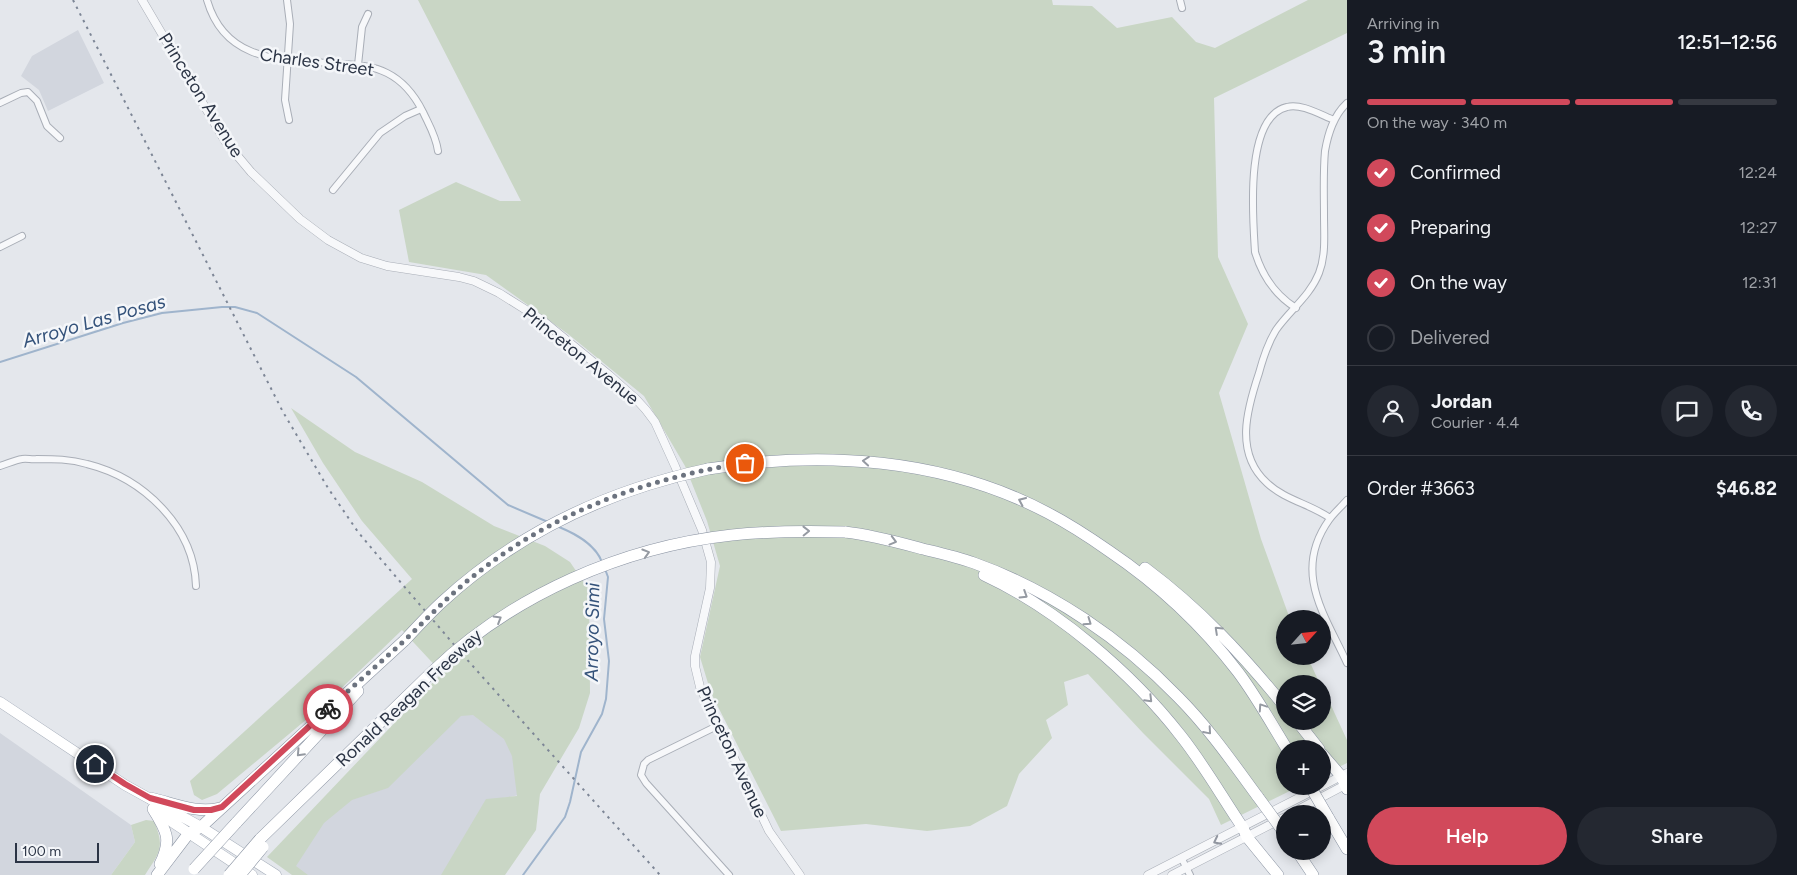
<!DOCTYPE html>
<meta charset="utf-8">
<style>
:root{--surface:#171b24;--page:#242831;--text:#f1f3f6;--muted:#9ea1a6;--line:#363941;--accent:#d1495b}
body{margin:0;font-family:Figtree,sans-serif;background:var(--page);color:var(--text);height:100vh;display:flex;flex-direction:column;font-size:19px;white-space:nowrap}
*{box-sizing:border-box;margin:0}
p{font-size:16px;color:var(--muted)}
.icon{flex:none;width:28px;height:28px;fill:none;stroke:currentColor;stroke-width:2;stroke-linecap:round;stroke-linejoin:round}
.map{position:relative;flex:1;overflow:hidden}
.panel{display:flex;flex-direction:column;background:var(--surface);width:450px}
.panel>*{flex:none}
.needle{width:32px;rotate:63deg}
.controls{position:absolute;left:1276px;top:610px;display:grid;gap:10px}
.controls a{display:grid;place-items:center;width:55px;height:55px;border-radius:50%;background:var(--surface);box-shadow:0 2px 12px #0003;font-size:25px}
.scale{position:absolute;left:15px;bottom:12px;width:84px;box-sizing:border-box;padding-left:5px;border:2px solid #2b3445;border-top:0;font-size:14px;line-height:18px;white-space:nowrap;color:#2b3445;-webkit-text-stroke:4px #f4f6f9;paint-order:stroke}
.pin{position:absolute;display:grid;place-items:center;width:42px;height:42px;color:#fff;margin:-21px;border:2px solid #fff;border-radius:50%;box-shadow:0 1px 5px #0007}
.courier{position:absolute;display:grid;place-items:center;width:50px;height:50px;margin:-25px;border:4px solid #d1495b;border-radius:50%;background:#fff;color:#222;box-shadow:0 1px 6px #0007}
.overview em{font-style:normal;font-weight:600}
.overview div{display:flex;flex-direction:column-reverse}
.overview{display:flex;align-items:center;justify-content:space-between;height:85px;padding:0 20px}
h1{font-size:32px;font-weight:600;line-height:38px}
.bar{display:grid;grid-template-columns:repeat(4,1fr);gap:8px 5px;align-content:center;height:60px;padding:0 20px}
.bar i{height:6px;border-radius:4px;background:var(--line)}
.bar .on{background:var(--accent)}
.bar p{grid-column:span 4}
.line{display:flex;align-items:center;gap:12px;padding:0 20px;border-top:1px solid var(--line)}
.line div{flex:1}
.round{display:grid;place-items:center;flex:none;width:52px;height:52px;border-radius:26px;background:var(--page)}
ol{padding:0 20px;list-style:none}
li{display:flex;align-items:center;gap:15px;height:55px}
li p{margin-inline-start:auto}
li .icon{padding:5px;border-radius:50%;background:var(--accent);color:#fff;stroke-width:4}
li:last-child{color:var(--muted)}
li i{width:28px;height:28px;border:2px solid var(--line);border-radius:50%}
.action{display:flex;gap:10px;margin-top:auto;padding:10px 20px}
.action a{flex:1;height:58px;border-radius:30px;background:var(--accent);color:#fff;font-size:20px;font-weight:600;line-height:58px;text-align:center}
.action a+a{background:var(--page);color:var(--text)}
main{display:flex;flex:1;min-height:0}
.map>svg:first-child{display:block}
.built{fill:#d2d6de}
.green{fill:#c9d6c5}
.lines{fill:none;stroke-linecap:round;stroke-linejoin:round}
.stream{stroke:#9fb4cc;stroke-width:2}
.minor-casing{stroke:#a9aeb7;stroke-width:8}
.tertiary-casing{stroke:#a9aeb7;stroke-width:9}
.primary-casing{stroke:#a3abb8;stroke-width:11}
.motorway-casing{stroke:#8b94a3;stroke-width:12}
.minor{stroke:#f7f8fa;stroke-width:6}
.tertiary{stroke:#f7f8fa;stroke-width:8}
.primary{stroke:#fff;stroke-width:10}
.motorway{stroke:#fff;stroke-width:11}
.rail{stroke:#7d8696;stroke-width:2;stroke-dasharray:2.5 5;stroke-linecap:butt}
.motorway-bridge-casing{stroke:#8b94a3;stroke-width:12;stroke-linecap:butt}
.motorway-bridge{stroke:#fff;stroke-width:11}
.oneway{stroke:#959aa2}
.oneway2{stroke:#9196a0}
.done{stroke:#6c737f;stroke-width:5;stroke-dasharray:0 9}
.route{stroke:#d1495b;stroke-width:6}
.labels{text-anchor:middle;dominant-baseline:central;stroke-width:5;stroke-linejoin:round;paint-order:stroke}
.street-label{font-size:18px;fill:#2b3445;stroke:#f4f6f9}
.water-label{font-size:19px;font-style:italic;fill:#34527a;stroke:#f4f6f9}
</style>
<main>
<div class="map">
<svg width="1347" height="875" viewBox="0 0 1347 875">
<rect width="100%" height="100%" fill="#e4e7ec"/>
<!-- built -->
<path class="built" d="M78 30 104 83 48 111 39 90 21 76 32 56Z
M473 699 510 736 519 795 489 801 447 875H302L288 865 323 817Z
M0 733 131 825 135 842 111 875H0Z"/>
<!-- green -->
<path class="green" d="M418 0H1052L1053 5 1092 6 1117 28 1172 17 1196 42 1215 48 1308 0H1347V33L1214 98 1218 257 1248 324 1219 393 1261 539 1290 619H1285V656H1307L1320 684H1285V721H1322L1323 688 1347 740V763L1323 775 1322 749H1285V786H1300L1221 825 1209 799 1143 733 1088 674 1064 682 1068 705 1046 720 1052 738 1019 774 1007 806 970 826 927 831 866 824 781 831 711 693 700 657 720 566 707 521 685 466 644 396 568 334 486 275 409 262 399 210 456 182 500 201H521Z
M291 408 355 452 422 482 494 526 545 546 570 562 589 590 590 693 579 728 540 794 536 830 505 875H441L486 799 517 796 512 756 504 739 473 715 461 716 388 788 352 800 324 823 296 866 308 875H292L267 857 442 673 402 630 325 704 217 794 202 800 194 795 190 781 412 579 362 521 323 463Z
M146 820 154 821C165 848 160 852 145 875H111L135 842 131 825Z"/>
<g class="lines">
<!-- stream -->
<path class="stream" d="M0 362 123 323 162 313 222 307H235L257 313 356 377 508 505 548 522
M559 527C576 534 595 544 602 562
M523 875 565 817 570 802 581 752 602 714 606 699 609 661 604 619 608 577 605 569"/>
<defs>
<path id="minor" d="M207 0C226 66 287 59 343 64 358 65 373 66 387 73 403 81 415 96 423 112 429 125 436 136 438 151
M287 0 290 24 285 100 289 120
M1180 0 1182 8
M358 65 362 27 368 14
M0 103 21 93 28 92 37 101 47 126 60 138
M333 190 380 133 405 116 421 109
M0 247 22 236
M1296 308C1275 295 1262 275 1255 252 1253 219 1244 117 1287 107 1301 103 1321 115 1334 120
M0 466C7 464 15 460 22 459 27 458 32 460 37 459 54 459 70 459 87 464 143 478 194 526 196 586
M1347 500C1341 507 1334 513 1329 520 1292 572 1325 615 1347 663
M1330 518C1310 504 1285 500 1267 483 1234 453 1247 409 1259 373 1263 358 1268 343 1276 330 1290 310 1310 296 1319 273 1326 255 1324 235 1324 216 1324 195 1323 173 1325 151 1328 134 1333 116 1347 103
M717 726 648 760 644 764 641 775 646 783 729 875
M1182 859 1190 875"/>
<path id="tertiary" d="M142 0 225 141 251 172 300 219 328 240 361 258 387 266 459 277 474 281 499 293 542 320 609 375 636 399 646 410 655 422 675 466 702 530 711 562 710 588 695 656V666L700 687 769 831 800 875
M1322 786 1347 773
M1290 814 1347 784
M1148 875 1322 786
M1172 875 1285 817"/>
<path id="primary" d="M0 702 125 785 201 827 276 875
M154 810 252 875"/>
<path id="motorway" d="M708 469C822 450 944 458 1048 513 1069 524 1089 537 1109 551 1158 584 1202 625 1238 672 1256 696 1271 723 1287 749
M845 532C872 535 897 542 923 549 940 553 958 557 974 563 1050 590 1122 639 1178 697 1208 727 1233 763 1258 797
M1145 568C1200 609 1242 654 1285 707
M984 575C1057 609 1132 673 1181 736 1204 765 1222 797 1243 828L1247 837 1278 875
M1297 721 1319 749
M1322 754 1341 776 1347 789
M150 798C174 803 196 814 220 808
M153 809C167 831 172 840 160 864
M1328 817 1347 849
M236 823 358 691
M260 839 433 671
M1297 851 1313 875
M157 875 189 833 201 827 405 640"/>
</defs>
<!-- minor casing -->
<use href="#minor" class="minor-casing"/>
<!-- tertiary casing -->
<use href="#tertiary" class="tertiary-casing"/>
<!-- primary casing -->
<use href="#primary" class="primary-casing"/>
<!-- motorway casing -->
<use href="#motorway" class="motorway-casing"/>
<!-- minor -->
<use href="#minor" class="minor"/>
<!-- tertiary -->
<use href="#tertiary" class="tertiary"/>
<!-- primary -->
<use href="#primary" class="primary"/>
<!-- motorway -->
<use href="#motorway" class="motorway"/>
<!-- rail -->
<path class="rail" d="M73 0 283 412 328 488 358 532 379 557 462 654 660 875"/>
<defs>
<path id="motorway-bridge" d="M405 640C417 627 429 614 442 602 517 533 609 490 708 469
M433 671C513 595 622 547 732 535 769 531 808 531 845 532
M1310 786 1328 817
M1258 797 1285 834
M194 869 236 823
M229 875 260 839
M240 875 263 847"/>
</defs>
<!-- motorway-bridge casing -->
<use href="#motorway-bridge" class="motorway-bridge-casing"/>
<!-- motorway-bridge -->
<use href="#motorway-bridge" class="motorway-bridge"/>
</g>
<!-- one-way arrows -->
<defs><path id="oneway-chevron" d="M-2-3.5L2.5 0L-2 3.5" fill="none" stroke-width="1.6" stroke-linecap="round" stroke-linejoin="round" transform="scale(1.25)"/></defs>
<g class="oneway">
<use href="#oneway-chevron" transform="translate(866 461) rotate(-175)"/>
<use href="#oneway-chevron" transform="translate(1022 501) rotate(-156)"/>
<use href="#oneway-chevron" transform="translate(806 531) rotate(-1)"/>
<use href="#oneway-chevron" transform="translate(893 541) rotate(15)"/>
<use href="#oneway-chevron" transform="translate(646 553) rotate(-17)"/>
<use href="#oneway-chevron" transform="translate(1024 595) rotate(32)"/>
<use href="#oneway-chevron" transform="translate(498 619) rotate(-31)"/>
<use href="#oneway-chevron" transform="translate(1088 622) rotate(35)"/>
<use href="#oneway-chevron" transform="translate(1218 630) rotate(-137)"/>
<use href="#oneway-chevron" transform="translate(1149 699) rotate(45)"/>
<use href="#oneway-chevron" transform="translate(1262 707) rotate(-124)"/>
<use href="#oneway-chevron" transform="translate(1208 731) rotate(49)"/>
<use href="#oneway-chevron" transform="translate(300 753) rotate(133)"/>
</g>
<use class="oneway2" href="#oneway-chevron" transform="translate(1217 841) rotate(153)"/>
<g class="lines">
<!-- done -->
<path class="done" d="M328 709C353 686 379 664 404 641 428 618 450 594 476 574 554 512 647 478 745 463"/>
<!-- route -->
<path class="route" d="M95 764 125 784 150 798 194 810H211L222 807 328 709"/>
</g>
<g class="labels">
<!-- street labels -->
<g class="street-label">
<text transform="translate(317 62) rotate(8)">Charles Street</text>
<text transform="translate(201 95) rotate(58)">Princeton Avenue</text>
<text transform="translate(581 356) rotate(39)">Princeton Avenue</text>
<text transform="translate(409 698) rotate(-43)">Ronald Reagan Freeway</text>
<text transform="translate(732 752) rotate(65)">Princeton Avenue</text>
</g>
<!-- water labels -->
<g class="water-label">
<text transform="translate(94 321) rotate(-16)">Arroyo Las Posas</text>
<text transform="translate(592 632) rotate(-89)">Arroyo Simi</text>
</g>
</g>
</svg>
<div class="controls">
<a><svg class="needle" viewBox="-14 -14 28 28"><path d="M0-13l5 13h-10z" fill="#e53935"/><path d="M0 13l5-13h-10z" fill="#9ea1a6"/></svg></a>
<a><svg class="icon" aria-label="layers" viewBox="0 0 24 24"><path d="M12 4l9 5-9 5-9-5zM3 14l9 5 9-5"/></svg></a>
<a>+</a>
<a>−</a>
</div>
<div class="scale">100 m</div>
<div class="pin" style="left:745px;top:463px;background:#ea580c"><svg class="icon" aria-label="bag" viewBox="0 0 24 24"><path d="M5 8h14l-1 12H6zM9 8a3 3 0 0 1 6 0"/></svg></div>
<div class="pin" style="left:95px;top:764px;background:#1f2937"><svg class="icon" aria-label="home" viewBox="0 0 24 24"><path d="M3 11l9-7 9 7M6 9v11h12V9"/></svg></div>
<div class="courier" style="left:328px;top:709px"><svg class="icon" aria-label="bike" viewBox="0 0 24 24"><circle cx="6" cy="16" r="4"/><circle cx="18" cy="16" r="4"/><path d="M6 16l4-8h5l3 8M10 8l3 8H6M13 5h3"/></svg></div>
</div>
<section class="panel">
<div class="overview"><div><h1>3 min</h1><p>Arriving in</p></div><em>12:51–12:56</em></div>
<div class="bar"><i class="on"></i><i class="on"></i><i class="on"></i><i></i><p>On the way · 340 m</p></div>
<ol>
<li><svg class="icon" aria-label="check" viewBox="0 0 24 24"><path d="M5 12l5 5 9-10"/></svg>Confirmed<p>12:24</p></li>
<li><svg class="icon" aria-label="check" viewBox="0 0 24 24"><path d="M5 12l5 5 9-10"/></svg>Preparing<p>12:27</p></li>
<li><svg class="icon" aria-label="check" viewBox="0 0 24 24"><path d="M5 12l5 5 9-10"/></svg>On the way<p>12:31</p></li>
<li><i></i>Delivered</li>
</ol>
<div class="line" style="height:90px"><a class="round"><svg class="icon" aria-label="person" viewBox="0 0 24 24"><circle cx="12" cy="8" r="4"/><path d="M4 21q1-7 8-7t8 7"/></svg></a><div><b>Jordan</b><p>Courier · 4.4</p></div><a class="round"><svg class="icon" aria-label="chat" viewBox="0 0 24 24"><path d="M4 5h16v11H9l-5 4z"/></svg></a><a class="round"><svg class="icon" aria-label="phone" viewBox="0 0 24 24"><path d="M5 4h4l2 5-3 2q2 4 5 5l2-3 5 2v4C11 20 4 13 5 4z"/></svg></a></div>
<div class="line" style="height:65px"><div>Order #3663</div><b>$46.82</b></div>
<div class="action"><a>Help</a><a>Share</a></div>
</section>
</main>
